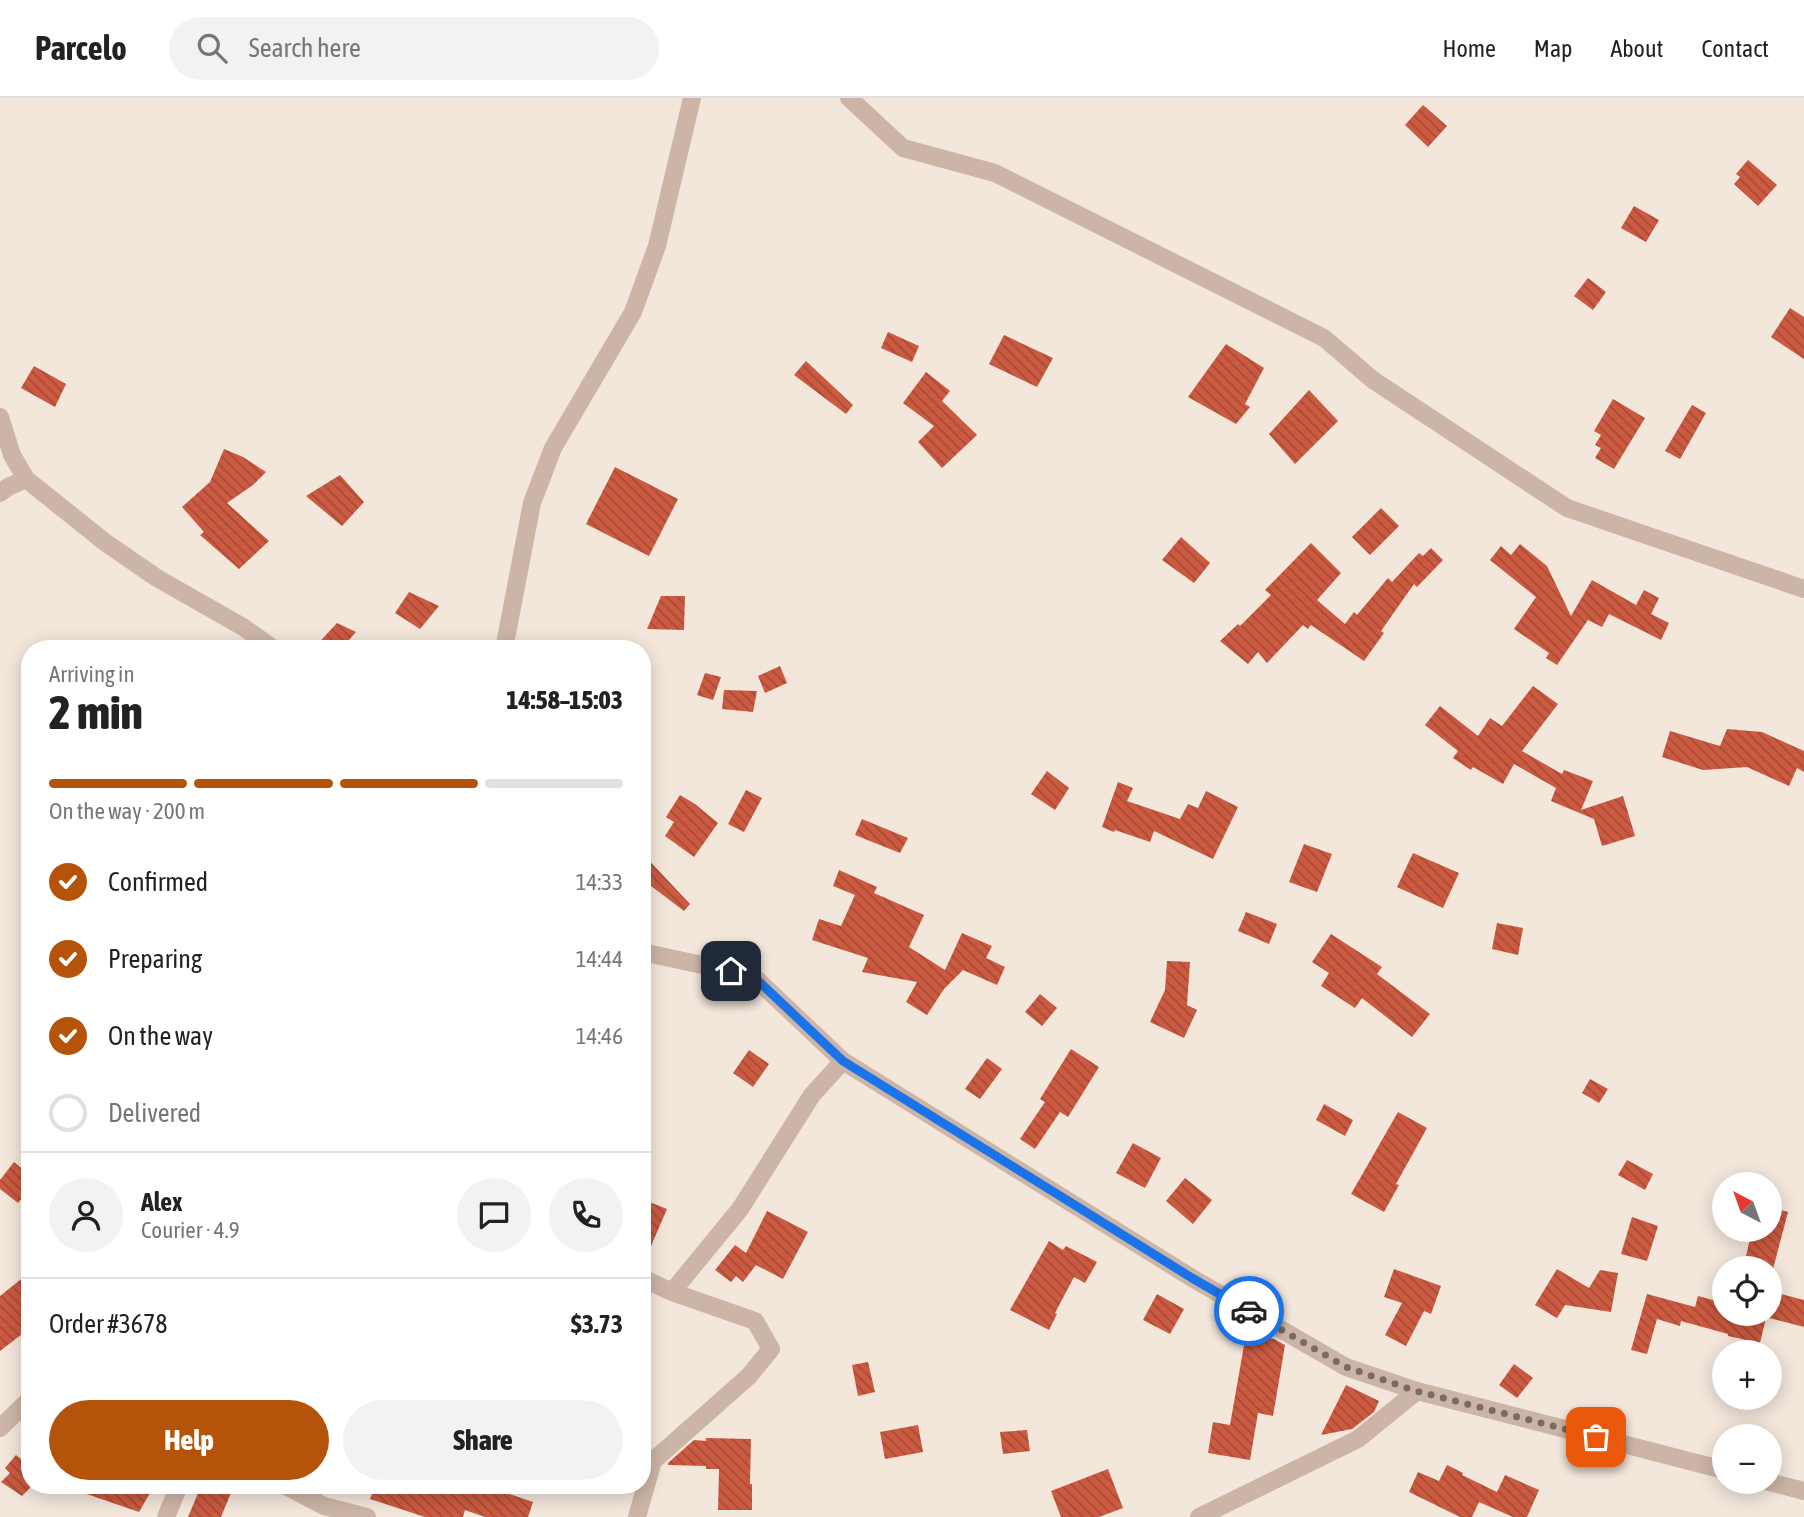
<!DOCTYPE html>
<meta charset="utf-8">
<style>
:root{--surface:#fff;--page:#f2f2f2;--text:#222;--muted:#767676;--line:#e0e0e0;--accent:#b45309}
body{margin:0;font-family:"Asap Condensed",sans-serif;background:var(--page);color:var(--text);height:100vh;display:flex;flex-direction:column;font-size:26px;white-space:nowrap}
*{box-sizing:border-box;margin:0}
p{font-size:23px;color:var(--muted)}
.icon{flex:none;width:38px;height:38px;fill:none;stroke:currentColor;stroke-width:2;stroke-linecap:round;stroke-linejoin:round}
.map{position:relative;flex:1;overflow:hidden}
.drawer{position:absolute;left:21px;top:542px;width:630px;height:854px;display:flex;flex-direction:column;background:var(--surface);border-radius:28px;box-shadow:0 4px 18px #0003}
.drawer>*{flex:none}
.needle{width:46px;rotate:319deg}
.tools{position:absolute;left:1712px;top:1074px;display:grid;gap:14px}
.tools a{display:grid;place-items:center;width:70px;height:70px;border-radius:50%;background:var(--surface);box-shadow:0 4px 18px #0003;font-size:35px}
.pin{position:absolute;display:grid;place-items:center;width:60px;height:60px;color:#fff;margin:-30px;border-radius:14px;box-shadow:0 4px 10px #0006}
.courier{position:absolute;display:grid;place-items:center;width:70px;height:70px;margin:-35px;border:5px solid #1a73e8;border-radius:50%;background:#fff;color:#222;box-shadow:0 2px 9px #0007}
.head em{font-style:normal;font-weight:800}
.head div{display:flex;flex-direction:column-reverse}
.head{display:flex;align-items:center;justify-content:space-between;height:119px;padding:0 28px}
h1{font-size:46px;font-weight:800;line-height:52px}
.bar{display:grid;grid-template-columns:repeat(4,1fr);gap:10px 7px;align-content:center;height:84px;padding:0 28px}
.bar i{height:9px;border-radius:5px;background:var(--line)}
.bar .active{background:var(--accent)}
.bar p{grid-column:span 4}
.line{display:flex;align-items:center;gap:18px;padding:0 28px;border-top:2px solid var(--line)}
.line div{flex:1}
.round{display:grid;place-items:center;flex:none;width:74px;height:74px;border-radius:37px;background:var(--page)}
ol{padding:0 28px;list-style:none}
li{display:flex;align-items:center;gap:21px;height:77px}
li p{margin-inline-start:auto}
li .icon{padding:7px;border-radius:50%;background:var(--accent);color:#fff;stroke-width:4}
li:last-child{color:var(--muted)}
li i{width:38px;height:38px;border:4px solid var(--line);border-radius:50%}
.cta{display:flex;gap:14px;margin-top:auto;padding:14px 28px}
.cta a{flex:1;height:80px;border-radius:42px;background:var(--accent);color:#fff;font-size:28px;font-weight:800;line-height:80px;text-align:center}
.cta a+a{background:var(--page);color:var(--text)}
header{display:flex;align-items:center;gap:42px;box-sizing:border-box;height:98px;padding:0 35px;background:var(--surface);border-bottom:2px solid var(--line)}
header strong{font-size:33px}
nav{display:flex;gap:38px;margin-inline-start:auto;font-size:24px}
.search{width:490px;height:63px;background:var(--page);display:flex;align-items:center;gap:18px;box-sizing:border-box;padding:0 24px;border-radius:38px;color:var(--muted);font-size:26px}
.map>svg:first-child{display:block}
.building{fill:url(#building-back-hatch)}
.lines{fill:none;stroke-linecap:round;stroke-linejoin:round}
.minor{stroke:#ccb5a6;stroke-width:18}
.done{stroke:#796c66;stroke-width:7;stroke-dasharray:0 12.6}
.route{stroke:#1a73e8;stroke-width:9}
</style>
<header>
<strong>Parcelo</strong>
<div class="search"><svg class="icon" aria-label="search" viewBox="0 0 24 24"><circle cx="10" cy="10" r="6"/><path d="M15 15l6 6"/></svg>Search here</div>
<nav><a>Home</a><a>Map</a><a>About</a><a>Contact</a></nav>
</header>
<div class="map">
<svg width="1804" height="1419" viewBox="0 0 1804 1419">
<defs>
<pattern id="building-back-hatch" width="6" height="6" patternUnits="userSpaceOnUse" patternTransform="scale(1.75)"><rect width="6" height="6" fill="#cb5a41"/><path d="M-1 5l2 2M0 0l6 6M5-1l2 2" fill="none" stroke="#a64b36"/></pattern>
</defs>
<rect width="100%" height="100%" fill="#f3e6db"/>
<!-- building -->
<path class="building" d="M1423 7 1447 28 1428 49 1405 27Z
M1748 62 1777 87 1758 108 1734 86 1740 79 1736 76Z
M1634 108 1659 122 1646 144 1621 130Z
M1588 180 1606 194 1593 212 1574 198Z
M1790 210 1804 219V261L1771 239Z
M888 234 919 248 912 264 881 250Z
M1004 237 1053 260 1037 289 989 266Z
M1226 246 1264 270 1245 306 1250 309 1236 326 1188 299Z
M806 263 853 307 846 316 794 277Z
M34 268 66 286 55 309 21 290Z
M926 274 950 293 942 303 977 337 942 370 918 344 934 328 903 305Z
M1309 292 1338 323 1295 366 1269 336Z
M1613 301 1645 320 1614 371 1595 360 1601 350 1595 347 1601 337 1594 333Z
M1692 307 1706 315 1680 361 1665 353Z
M224 351 243 359 266 374 253 387 227 405 269 443 239 471 200 437 204 434 182 409 210 384Z
M615 369 678 401 649 458 586 426Z
M340 377 364 404 342 428 306 398Z
M1381 410 1399 428 1370 457 1352 439Z
M1181 439 1210 465 1194 485 1162 462Z
M1311 445 1341 475 1317 502 1345 526 1354 514 1357 517 1388 480 1392 484 1419 455 1423 458 1431 450 1443 462 1417 489 1414 486 1381 533 1384 535 1364 563 1311 527 1308 531 1303 527 1267 565 1258 554 1248 566 1220 543 1238 526 1240 528 1271 497 1265 492Z
M1520 446 1547 468 1571 518 1592 482 1636 507 1644 492 1659 500 1651 516 1669 525 1661 542 1609 516 1602 529 1588 522 1557 567 1546 560 1549 555 1514 531 1536 499 1490 462 1501 448 1511 457Z
M409 494 439 508 420 531 395 515Z
M661 498H685L684 532 647 531Z
M337 525 356 534 341 551H313Z
M780 568 787 585 765 595 758 578Z
M705 575 721 579 713 602 697 597Z
M1533 588 1558 606 1522 653 1562 676 1564 672 1593 683 1581 712 1623 698 1635 738 1602 748 1594 721 1551 703 1556 690 1514 666 1503 686 1473 669 1471 672 1453 660 1458 653 1425 627 1440 608 1478 638 1490 620 1502 628Z
M724 592 757 593 753 614 722 611Z
M1727 631 1762 634 1804 653V674L1797 670 1789 688 1747 669 1703 672 1662 659 1670 633 1720 648Z
M1047 673 1069 690 1055 712 1031 696Z
M1118 684 1133 690 1127 703 1180 721 1188 706 1198 710 1206 693 1238 709 1213 761 1154 733 1150 744 1115 732 1114 734 1102 729Z
M746 692 762 700 744 734 728 726Z
M680 697 695 706 718 725 694 759 665 738 674 724 666 719Z
M862 721 908 740 900 755 855 737Z
M1304 746 1332 756 1317 794 1289 784Z
M642 755 690 806 684 813 642 781Z
M1413 755 1459 775 1443 810 1397 789Z
M839 772 877 789 874 795 924 817 909 849 945 872 962 835 992 848 986 860 1005 869 997 887 963 872 944 891 927 917 906 904 917 884 862 874 868 860 812 842 819 821 841 828 855 797 833 788Z
M1246 814 1277 826 1269 846 1238 833Z
M1497 825 1523 830 1518 857 1492 851Z
M1331 836 1382 869 1377 876 1430 916 1412 939 1362 900 1355 910 1321 888 1329 875 1312 864Z
M1167 863 1190 864 1187 907 1197 912 1184 940 1150 924 1165 892Z
M1040 896 1057 910 1042 928 1025 914Z
M1071 951 1099 969 1068 1019 1060 1014 1035 1051 1020 1041 1045 1004 1040 1001Z
M749 952 769 966 753 989 733 975Z
M987 960 1002 971 980 1001 965 991Z
M1590 981 1608 991 1599 1005 1582 995Z
M1324 1006 1353 1022 1345 1038 1316 1022Z
M1398 1014 1427 1030 1396 1086 1399 1087 1384 1114 1351 1096Z
M1133 1045 1161 1060 1145 1090 1116 1075Z
M1627 1062 1653 1076 1645 1092 1618 1077Z
M14 1064 30 1077V1091L18 1105 0 1091V1082Z
M1185 1080 1212 1102 1193 1126 1166 1103Z
M642 1101 667 1111 642 1169Z
M1769 1109 1788 1114 1773 1171H1743L1752 1132H1769Z
M767 1113 808 1134 783 1181 756 1167 743 1184 736 1178 731 1184 715 1172 735 1147 746 1155Z
M1632 1119 1658 1128 1647 1163 1621 1156Z
M1049 1143 1063 1152 1066 1148 1097 1164 1085 1185 1074 1179 1055 1215 1057 1216 1049 1232 1010 1212Z
M1394 1171 1441 1188 1431 1216 1424 1213 1406 1248 1385 1237 1402 1205 1384 1199Z
M1557 1171 1589 1190 1600 1172 1618 1175 1611 1214 1565 1207 1557 1220 1535 1207Z
M30 1174V1230L0 1253V1198Z
M1769 1193 1804 1202V1229L1769 1220Z
M1157 1196 1184 1211 1170 1236 1143 1222Z
M1647 1196 1695 1209 1698 1198 1724 1205V1216H1767L1760 1245 1728 1238V1236L1681 1223 1680 1228 1657 1221 1647 1256 1631 1252Z
M1246 1236 1274 1241 1285 1247 1273 1318 1258 1315 1250 1362 1208 1355 1213 1324 1230 1327Z
M868 1264 875 1294 858 1298 852 1267Z
M1514 1266 1533 1280 1517 1300 1499 1287Z
M1346 1287 1379 1303 1374 1314 1352 1331 1321 1337Z
M918 1327 923 1354 885 1361 880 1334Z
M1027 1332 1030 1353 1003 1356 1000 1334Z
M706 1340 751 1341 750 1386H752V1412H718L719 1371H706V1368L668 1367V1365L694 1342 706 1343Z
M16 1357 30 1368V1390L22 1398 1 1384 10 1375 5 1370Z
M1447 1367 1463 1375 1462 1377 1497 1394 1505 1377 1539 1392 1527 1419H1513L1479 1404 1472 1419H1460L1409 1394 1418 1374 1439 1383Z
M1108 1371 1123 1410 1099 1419H1061L1051 1393Z
M72 1388H154L139 1414 72 1391Z
M201 1388H214L231 1395 221 1419H188Z
M375 1388H486L533 1404 528 1419H485L465 1412 463 1419H425L370 1401Z"/>
<g class="lines">
<!-- minor -->
<path class="minor" d="M849 0 903 50 995 75 1324 240 1373 282 1567 410 1804 491
M0 319 12 357 26 381 106 445 157 480 243 529 274 551
M0 395 8 389 26 381
M504 551 532 405 553 350 633 214 657 148 692 0
M642 854 753 878 843 963 1192 1180 1346 1269 1417 1293 1724 1372
M672 1194 740 1111 812 997 843 963
M0 1330 30 1301
M1769 1384 1804 1393
M286 1388 324 1408 367 1419
M166 1419 179 1388
M637 1419 653 1363 749 1278 771 1251 755 1223 672 1194 642 1180
M1199 1419 1358 1341 1417 1293"/>
</g>
<g class="lines">
<!-- done -->
<path class="done" d="M1249 1213 1346 1269 1416 1293 1596 1339"/>
<!-- route -->
<path class="route" d="M731 873 753 878 843 963 1192 1180 1249 1213"/>
</g>
</svg>
<div class="tools">
<a><svg class="needle" viewBox="-14 -14 28 28"><path d="M0-13l5 13h-10z" fill="#e53935"/><path d="M0 13l5-13h-10z" fill="#767676"/></svg></a>
<a><svg class="icon" aria-label="locate" viewBox="0 0 24 24"><circle cx="12" cy="12" r="6"/><path d="M12 2v4M12 18v4M2 12h4M18 12h4"/></svg></a>
<a>+</a>
<a>−</a>
</div>
<div class="pin" style="left:1596px;top:1339px;background:#ea580c"><svg class="icon" aria-label="bag" viewBox="0 0 24 24"><path d="M5 8h14l-1 12H6zM9 8a3 3 0 0 1 6 0"/></svg></div>
<div class="pin" style="left:731px;top:873px;background:#1f2937"><svg class="icon" aria-label="home" viewBox="0 0 24 24"><path d="M3 11l9-7 9 7M6 9v11h12V9"/></svg></div>
<div class="courier" style="left:1249px;top:1213px"><svg class="icon" aria-label="car" viewBox="0 0 24 24"><path d="M5 17H2v-5l4-1 3-4h7l3 4 3 1v5h-3M9 17h6M6 11h13"/><circle cx="7" cy="17" r="2"/><circle cx="17" cy="17" r="2"/></svg></div>
<section class="drawer">
<div class="head"><div><h1>2 min</h1><p>Arriving in</p></div><em>14:58–15:03</em></div>
<div class="bar"><i class="active"></i><i class="active"></i><i class="active"></i><i></i><p>On the way · 200 m</p></div>
<ol>
<li><svg class="icon" aria-label="check" viewBox="0 0 24 24"><path d="M5 12l5 5 9-10"/></svg>Confirmed<p>14:33</p></li>
<li><svg class="icon" aria-label="check" viewBox="0 0 24 24"><path d="M5 12l5 5 9-10"/></svg>Preparing<p>14:44</p></li>
<li><svg class="icon" aria-label="check" viewBox="0 0 24 24"><path d="M5 12l5 5 9-10"/></svg>On the way<p>14:46</p></li>
<li><i></i>Delivered</li>
</ol>
<div class="line" style="height:126px"><a class="round"><svg class="icon" aria-label="person" viewBox="0 0 24 24"><circle cx="12" cy="8" r="4"/><path d="M4 21q1-7 8-7t8 7"/></svg></a><div><b>Alex</b><p>Courier · 4.9</p></div><a class="round"><svg class="icon" aria-label="chat" viewBox="0 0 24 24"><path d="M4 5h16v11H9l-5 4z"/></svg></a><a class="round"><svg class="icon" aria-label="phone" viewBox="0 0 24 24"><path d="M5 4h4l2 5-3 2q2 4 5 5l2-3 5 2v4C11 20 4 13 5 4z"/></svg></a></div>
<div class="line" style="height:91px"><div>Order #3678</div><b>$3.73</b></div>
<div class="cta"><a>Help</a><a>Share</a></div>
</section>
</div>
